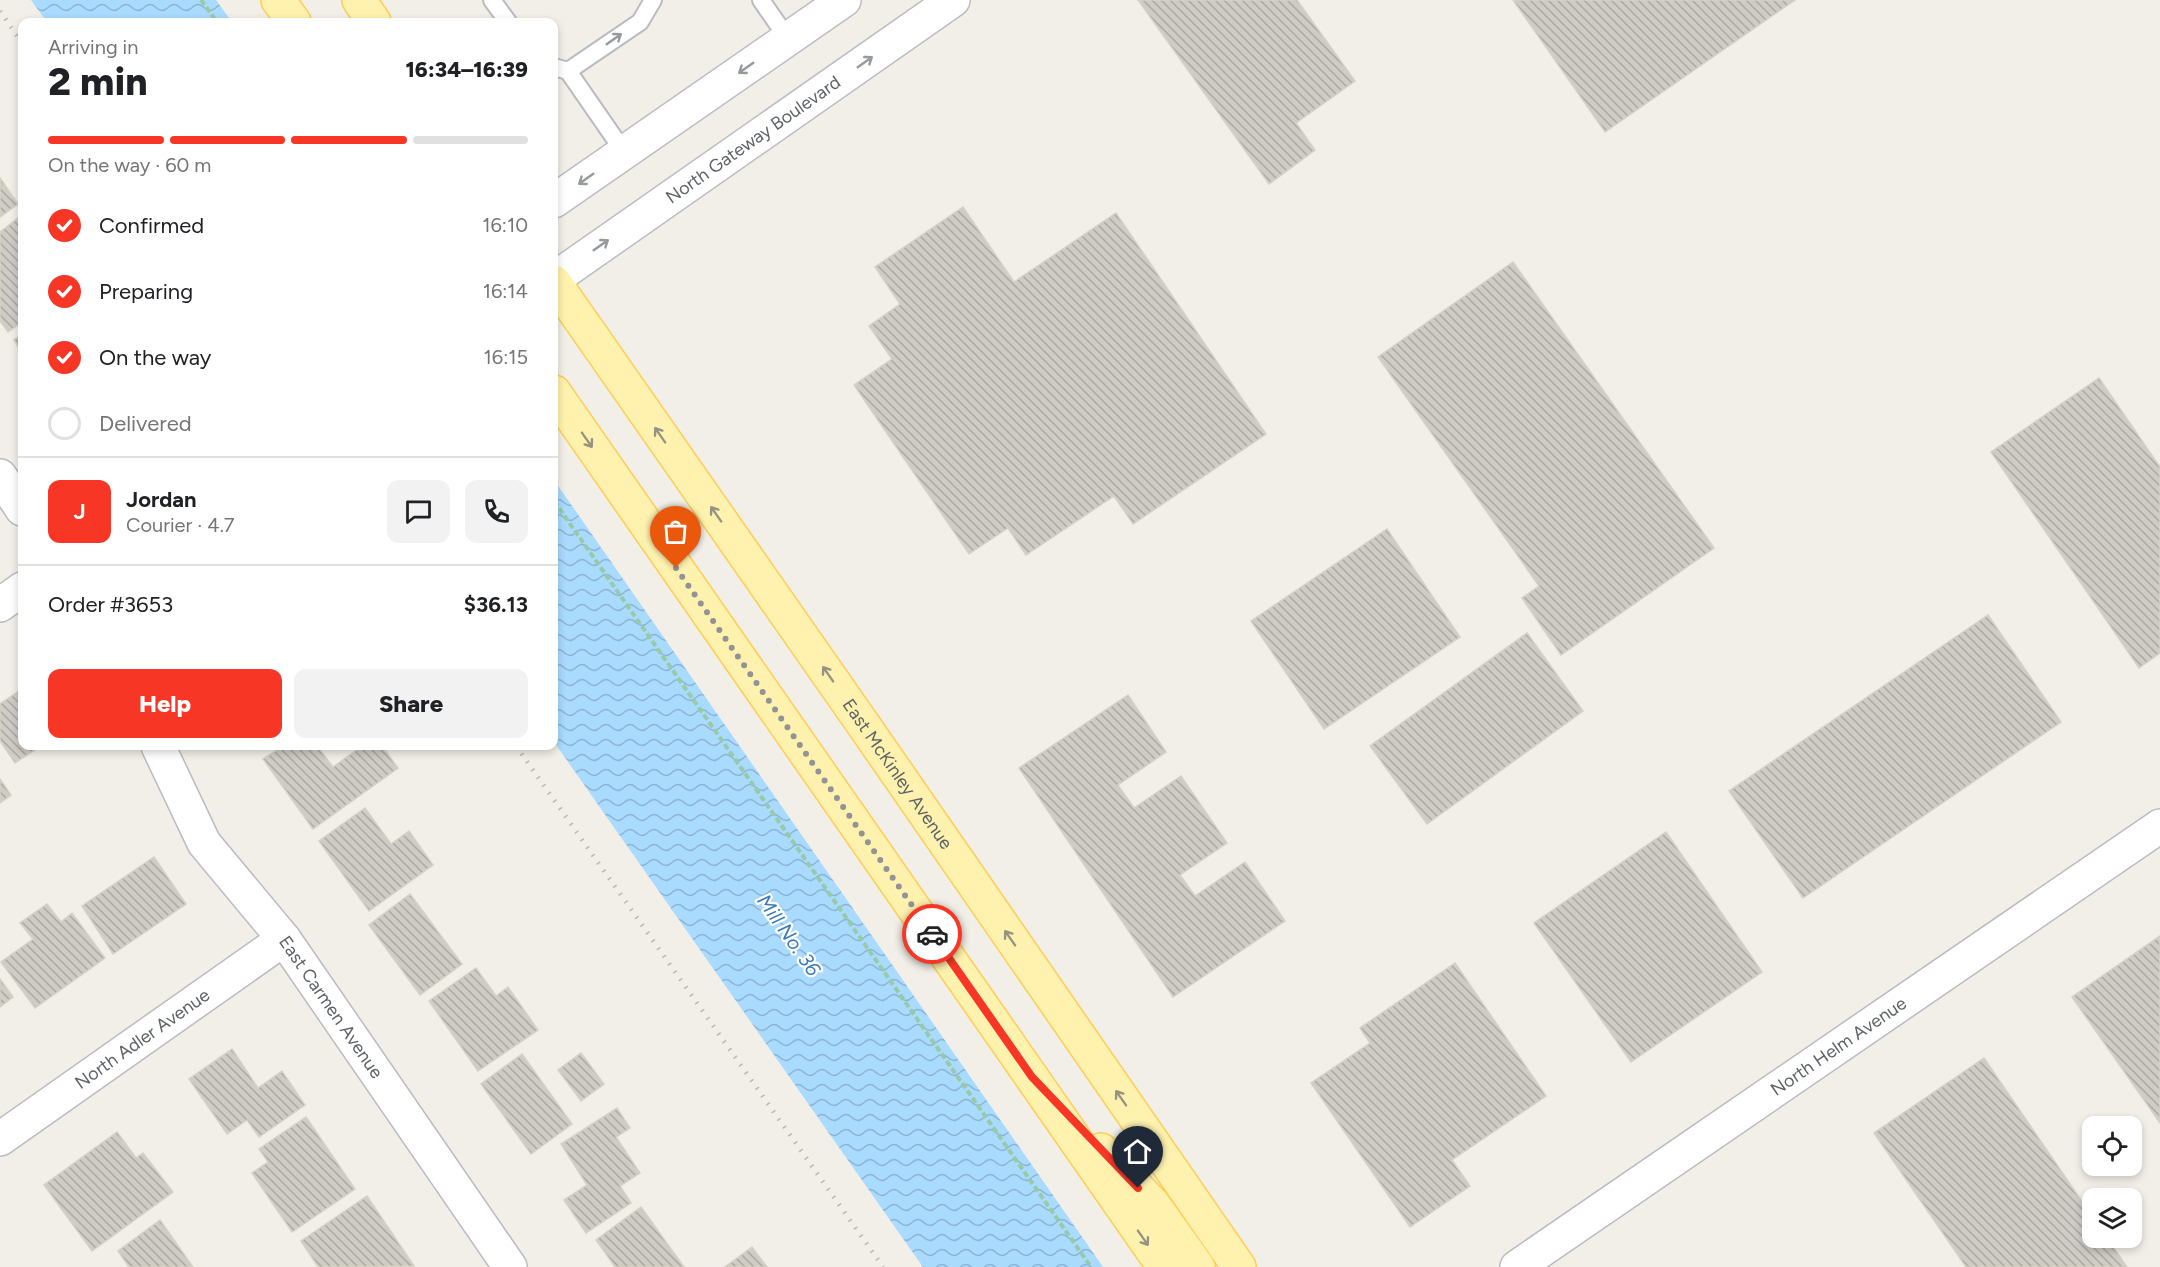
<!DOCTYPE html>
<meta charset="utf-8">
<style>
:root{--surface:#fff;--page:#f2f2f2;--text:#202124;--muted:#757577;--line:#e0e0e0;--accent:#f83626}
body{margin:0;font-family:Figtree,sans-serif;background:var(--page);color:var(--text);height:100vh;display:flex;flex-direction:column;font-size:22px;white-space:nowrap}
*{box-sizing:border-box;margin:0}
p{font-size:20px;color:var(--muted)}
.icon{flex:none;width:33px;height:33px;fill:none;stroke:currentColor;stroke-width:2;stroke-linecap:round;stroke-linejoin:round}
.map{position:relative;flex:1;overflow:hidden}
.side{position:absolute;left:18px;top:18px;width:540px;height:732px;display:flex;flex-direction:column;background:var(--surface);border-radius:12px;box-shadow:0 3px 9px #0003}
.side>*{flex:none}
.buttons{position:absolute;left:2082px;top:1116px;display:grid;gap:12px}
.buttons a{display:grid;place-items:center;width:60px;height:60px;border-radius:12px;background:var(--surface);box-shadow:0 3px 9px #0003;font-size:30px}
.pin{position:absolute;display:grid;place-items:center;width:51px;height:51px;color:#fff;margin:-62px -26px;border-radius:50% 50% 50% 0;rotate:-45deg;box-shadow:0 0 6px #0007}
.pin .icon{rotate:45deg}
.courier{position:absolute;display:grid;place-items:center;width:60px;height:60px;margin:-30px;border:4px solid #f83626;border-radius:50%;background:#fff;color:#222;box-shadow:0 2px 8px #0007}
.headline em{font-style:normal;font-weight:800}
.headline div{display:flex;flex-direction:column-reverse}
.headline{display:flex;align-items:center;justify-content:space-between;height:102px;padding:0 30px}
h1{font-size:39px;font-weight:800;line-height:45px}
.bar{display:grid;grid-template-columns:repeat(4,1fr);gap:9px 6px;align-content:center;height:72px;padding:0 30px}
.bar i{height:8px;border-radius:4px;background:var(--line)}
.bar .on{background:var(--accent)}
.bar p{grid-column:span 4}
.line{display:flex;align-items:center;gap:15px;padding:0 30px;border-top:2px solid var(--line)}
.line div{flex:1}
.round{display:grid;place-items:center;flex:none;width:63px;height:63px;border-radius:12px;background:var(--page)}
ol{padding:0 30px;list-style:none}
li{display:flex;align-items:center;gap:18px;height:66px}
li p{margin-inline-start:auto}
li .icon{padding:6px;border-radius:50%;background:var(--accent);color:#fff;stroke-width:4}
li:last-child{color:var(--muted)}
li i{width:33px;height:33px;border:3px solid var(--line);border-radius:50%}
.primary-button{display:flex;gap:12px;margin-top:auto;padding:12px 30px}
.primary-button a{flex:1;height:69px;border-radius:12px;background:var(--accent);color:#fff;font-size:24px;font-weight:800;line-height:69px;text-align:center}
.primary-button a+a{background:var(--page);color:var(--text)}
.map>svg:first-child{display:block}
.water{fill:url(#water-waves)}
.building{fill:url(#building-back-hatch);stroke:#d7d1c4;stroke-width:1.5}
.lines{fill:none;stroke-linecap:round;stroke-linejoin:round}
.lane-casing{stroke:#b9bcc1;stroke-width:20}
.street-casing{stroke:#b9bcc1;stroke-width:36}
.secondary-casing{stroke:#babdc3;stroke-width:36}
.primary-casing{stroke:#fece53;stroke-width:36}
.path{stroke:#98caa6;stroke-width:4;stroke-dasharray:6 3;stroke-linecap:butt}
.lane{stroke:#fff;stroke-width:16}
.street{stroke:#fff;stroke-width:33}
.secondary{stroke:#fff;stroke-width:33}
.primary{stroke:#fff2ae;stroke-width:33}
.rail{stroke:#b7b8b9;stroke-width:4.5;stroke-dasharray:1.5 8;stroke-linecap:butt}
.oneway{stroke:#96999d}
.oneway2{stroke:#969480}
.done{stroke:#919394;stroke-width:6;stroke-dasharray:0 10.8}
.route{stroke:#f83626;stroke-width:8}
.labels{text-anchor:middle;dominant-baseline:central;stroke-width:4.5;stroke-linejoin:round;paint-order:stroke}
.street-label{font-size:18px;fill:#5e6268;stroke:#fff}
.water-label{font-size:20px;font-style:italic;fill:#3a79bb;stroke:#fff}
</style>
<div class="map">
<svg width="2160" height="1267" viewBox="0 0 2160 1267">
<defs>
<pattern id="water-waves" width="16" height="10" patternUnits="userSpaceOnUse" patternTransform="scale(1.5)"><rect width="16" height="10" fill="#a9daff"/><path d="M0 5q4-4 8 0t8 0" fill="none" stroke="#8db4d2"/></pattern>
<pattern id="building-back-hatch" width="6" height="6" patternUnits="userSpaceOnUse" patternTransform="scale(1.5)"><rect width="6" height="6" fill="#cfccc5"/><path d="M-1 5l2 2M0 0l6 6M5-1l2 2" fill="none" stroke="#aba9a4"/></pattern>
</defs>
<rect width="100%" height="100%" fill="#f1efe7"/>
<!-- water -->
<path class="water" d="M31 0H216L232 22H47Z
M554 480 1103 1267H923L554 742Z"/>
<!-- building -->
<path class="building" d="M1138 0H1297L1355 81 1296 123 1315 150 1269 184Z
M1513 0H1795L1605 132Z
M0 178 18 204 0 217Z
M963 207 1014 282 1116 213 1266 434 1133 524 1114 496 1026 555 1008 528 969 554 854 385 892 359 869 326 900 304 875 267Z
M22 215V322L8 332 0 321V232Z
M1513 262 1714 548 1561 655 1522 598 1539 586 1378 357Z
M22 334V353L14 340Z
M2099 378 2160 467V653L2139 668 1991 452Z
M1387 529 1460 637 1324 729 1251 621Z
M1988 615 2061 722 1803 898 1729 791Z
M1527 633 1583 711 1427 824 1370 746Z
M22 689V746H41L15 763 0 741V704Z
M1128 695 1166 752 1118 785 1134 808 1181 776 1227 843 1180 875 1195 896 1245 862 1285 921 1173 997 1019 768Z
M283 746H317L333 767 362 746H382L398 768 313 829 263 759Z
M0 779 11 795 0 803Z
M365 808 391 844 409 831 433 865 369 911 319 841Z
M1666 832 1762 972 1631 1062 1534 923Z
M154 857 186 904 113 954 82 906Z
M410 894 462 964 420 995 369 925Z
M47 904 61 922 72 913 105 958 35 1008 1 962 33 939 20 923Z
M2160 936V1123L2072 997Z
M1455 963 1546 1096 1452 1160 1470 1186 1410 1227 1311 1083 1370 1043 1360 1028Z
M476 968 496 996 508 987 538 1030 478 1071 429 1001Z
M0 979 13 997 0 1007Z
M232 1049 258 1088 282 1071 305 1105 259 1137 247 1120 227 1134 189 1079Z
M581 1053 604 1084 581 1101 558 1070Z
M522 1054 572 1124 531 1154 481 1084Z
M1984 1058 2092 1216V1238H2107L2127 1267H1966L1874 1133Z
M617 1108 630 1128 616 1137 640 1173 620 1186 631 1203 586 1233 564 1200 587 1185 561 1144Z
M306 1117 355 1189 292 1232 252 1173 268 1162 259 1149Z
M117 1132 136 1158 143 1153 173 1192 92 1251 44 1185Z
M367 1196 414 1266 318 1267 301 1241Z
M641 1207 684 1267H615L596 1240Z
M160 1220 193 1267H129L118 1251Z
M752 1247 767 1267H725Z"/>
<g class="lines">
<defs>
<path id="lane" d="M492 0 508 22
M761 0 788 39
M554 67 568 71 624 152
M568 71 640 22 653 0"/>
<g id="street">
<path d="M0 476 22 509"/>
<path d="M0 605 22 589"/>
<path id="s1" d="M158 746 204 843 284 939 510 1267"/>
<path id="s2" d="M0 1139 284 939"/>
<path id="s3" d="M1517 1267 2160 826"/>
</g>
<g id="secondary">
<path d="M554 201 844 0"/>
<path id="s4" d="M554 279 953 0"/>
</g>
<g id="primary">
<path d="M278 0 294 22"/>
<path d="M359 0 374 22"/>
<path id="s5" d="M554 282 865 727 1239 1267"/>
<path d="M554 392 1164 1267"/>
<path d="M1101 1150 1153 1204 1198 1267"/>
</g>
</defs>
<!-- lane casing -->
<use href="#lane" class="lane-casing"/>
<!-- street casing -->
<use href="#street" class="street-casing"/>
<!-- secondary casing -->
<use href="#secondary" class="secondary-casing"/>
<!-- primary casing -->
<use href="#primary" class="primary-casing"/>
<!-- path -->
<path class="path" d="M201 0 217 22
M554 501 1091 1267"/>
<!-- lane -->
<use href="#lane" class="lane"/>
<!-- street -->
<use href="#street" class="street"/>
<!-- secondary -->
<use href="#secondary" class="secondary"/>
<!-- primary -->
<use href="#primary" class="primary"/>
<!-- rail -->
<path class="rail" d="M0 11 22 43
M516 746 883 1267"/>
</g>
<!-- one-way arrows -->
<defs><path id="oneway-shaft" d="M-6 0H5M1.5-3L5.5 0L1.5 3" fill="none" stroke-width="1.6" stroke-linecap="round" stroke-linejoin="round" transform="scale(1.5)"/></defs>
<g class="oneway">
<use href="#oneway-shaft" transform="translate(614 39) rotate(-35)"/>
<use href="#oneway-shaft" transform="translate(865 62) rotate(-35)"/>
<use href="#oneway-shaft" transform="translate(746 68) rotate(145)"/>
<use href="#oneway-shaft" transform="translate(586 179) rotate(145)"/>
<use href="#oneway-shaft" transform="translate(601 245) rotate(-35)"/>
</g>
<g class="oneway2">
<use href="#oneway-shaft" transform="translate(660 435) rotate(-125)"/>
<use href="#oneway-shaft" transform="translate(587 440) rotate(55)"/>
<use href="#oneway-shaft" transform="translate(716 514) rotate(-125)"/>
<use href="#oneway-shaft" transform="translate(828 674) rotate(-125)"/>
<use href="#oneway-shaft" transform="translate(1010 938) rotate(-125)"/>
<use href="#oneway-shaft" transform="translate(1121 1098) rotate(-125)"/>
<use href="#oneway-shaft" transform="translate(1143 1238) rotate(55)"/>
</g>
<g class="lines">
<!-- done -->
<path class="done" d="M676 568 932 934"/>
<!-- route -->
<path class="route" d="M932 934 1032 1077 1138 1188"/>
</g>
<g class="labels">
<!-- street labels -->
<g class="street-label">
<text stroke="none"><textPath href="#s4" startOffset="243">North Gateway Boulevard</textPath></text>
<text stroke="none"><textPath href="#s5" startOffset="600">East McKinley Avenue</textPath></text>
<text stroke="none"><textPath href="#s1" startOffset="315">East Carmen Avenue</textPath></text>
<text stroke="none"><textPath href="#s2" startOffset="174">North Adler Avenue</textPath></text>
<text stroke="none"><textPath href="#s3" startOffset="390">North Helm Avenue</textPath></text>
</g>
<!-- water labels -->
<g class="water-label">
<text transform="translate(789 935) rotate(55)">Mill No. 36</text>
</g>
</g>
</svg>
<div class="buttons">
<a><svg class="icon" aria-label="locate" viewBox="0 0 24 24"><circle cx="12" cy="12" r="6"/><path d="M12 2v4M12 18v4M2 12h4M18 12h4"/></svg></a>
<a><svg class="icon" aria-label="layers" viewBox="0 0 24 24"><path d="M12 4l9 5-9 5-9-5zM3 14l9 5 9-5"/></svg></a>
</div>
<div class="pin" style="left:676px;top:568px;background:#ea580c"><svg class="icon" aria-label="bag" viewBox="0 0 24 24"><path d="M5 8h14l-1 12H6zM9 8a3 3 0 0 1 6 0"/></svg></div>
<div class="pin" style="left:1138px;top:1188px;background:#1f2937"><svg class="icon" aria-label="home" viewBox="0 0 24 24"><path d="M3 11l9-7 9 7M6 9v11h12V9"/></svg></div>
<div class="courier" style="left:932px;top:934px"><svg class="icon" aria-label="car" viewBox="0 0 24 24"><path d="M5 17H2v-5l4-1 3-4h7l3 4 3 1v5h-3M9 17h6M6 11h13"/><circle cx="7" cy="17" r="2"/><circle cx="17" cy="17" r="2"/></svg></div>
<section class="side">
<div class="headline"><div><h1>2 min</h1><p>Arriving in</p></div><em>16:34–16:39</em></div>
<div class="bar"><i class="on"></i><i class="on"></i><i class="on"></i><i></i><p>On the way · 60 m</p></div>
<ol>
<li><svg class="icon" aria-label="check" viewBox="0 0 24 24"><path d="M5 12l5 5 9-10"/></svg>Confirmed<p>16:10</p></li>
<li><svg class="icon" aria-label="check" viewBox="0 0 24 24"><path d="M5 12l5 5 9-10"/></svg>Preparing<p>16:14</p></li>
<li><svg class="icon" aria-label="check" viewBox="0 0 24 24"><path d="M5 12l5 5 9-10"/></svg>On the way<p>16:15</p></li>
<li><i></i>Delivered</li>
</ol>
<div class="line" style="height:108px"><b class="round" style="background:var(--accent);color:#fff">J</b><div><b>Jordan</b><p>Courier · 4.7</p></div><a class="round"><svg class="icon" aria-label="chat" viewBox="0 0 24 24"><path d="M4 5h16v11H9l-5 4z"/></svg></a><a class="round"><svg class="icon" aria-label="phone" viewBox="0 0 24 24"><path d="M5 4h4l2 5-3 2q2 4 5 5l2-3 5 2v4C11 20 4 13 5 4z"/></svg></a></div>
<div class="line" style="height:78px"><div>Order #3653</div><b>$36.13</b></div>
<div class="primary-button"><a>Help</a><a>Share</a></div>
</section>
</div>
